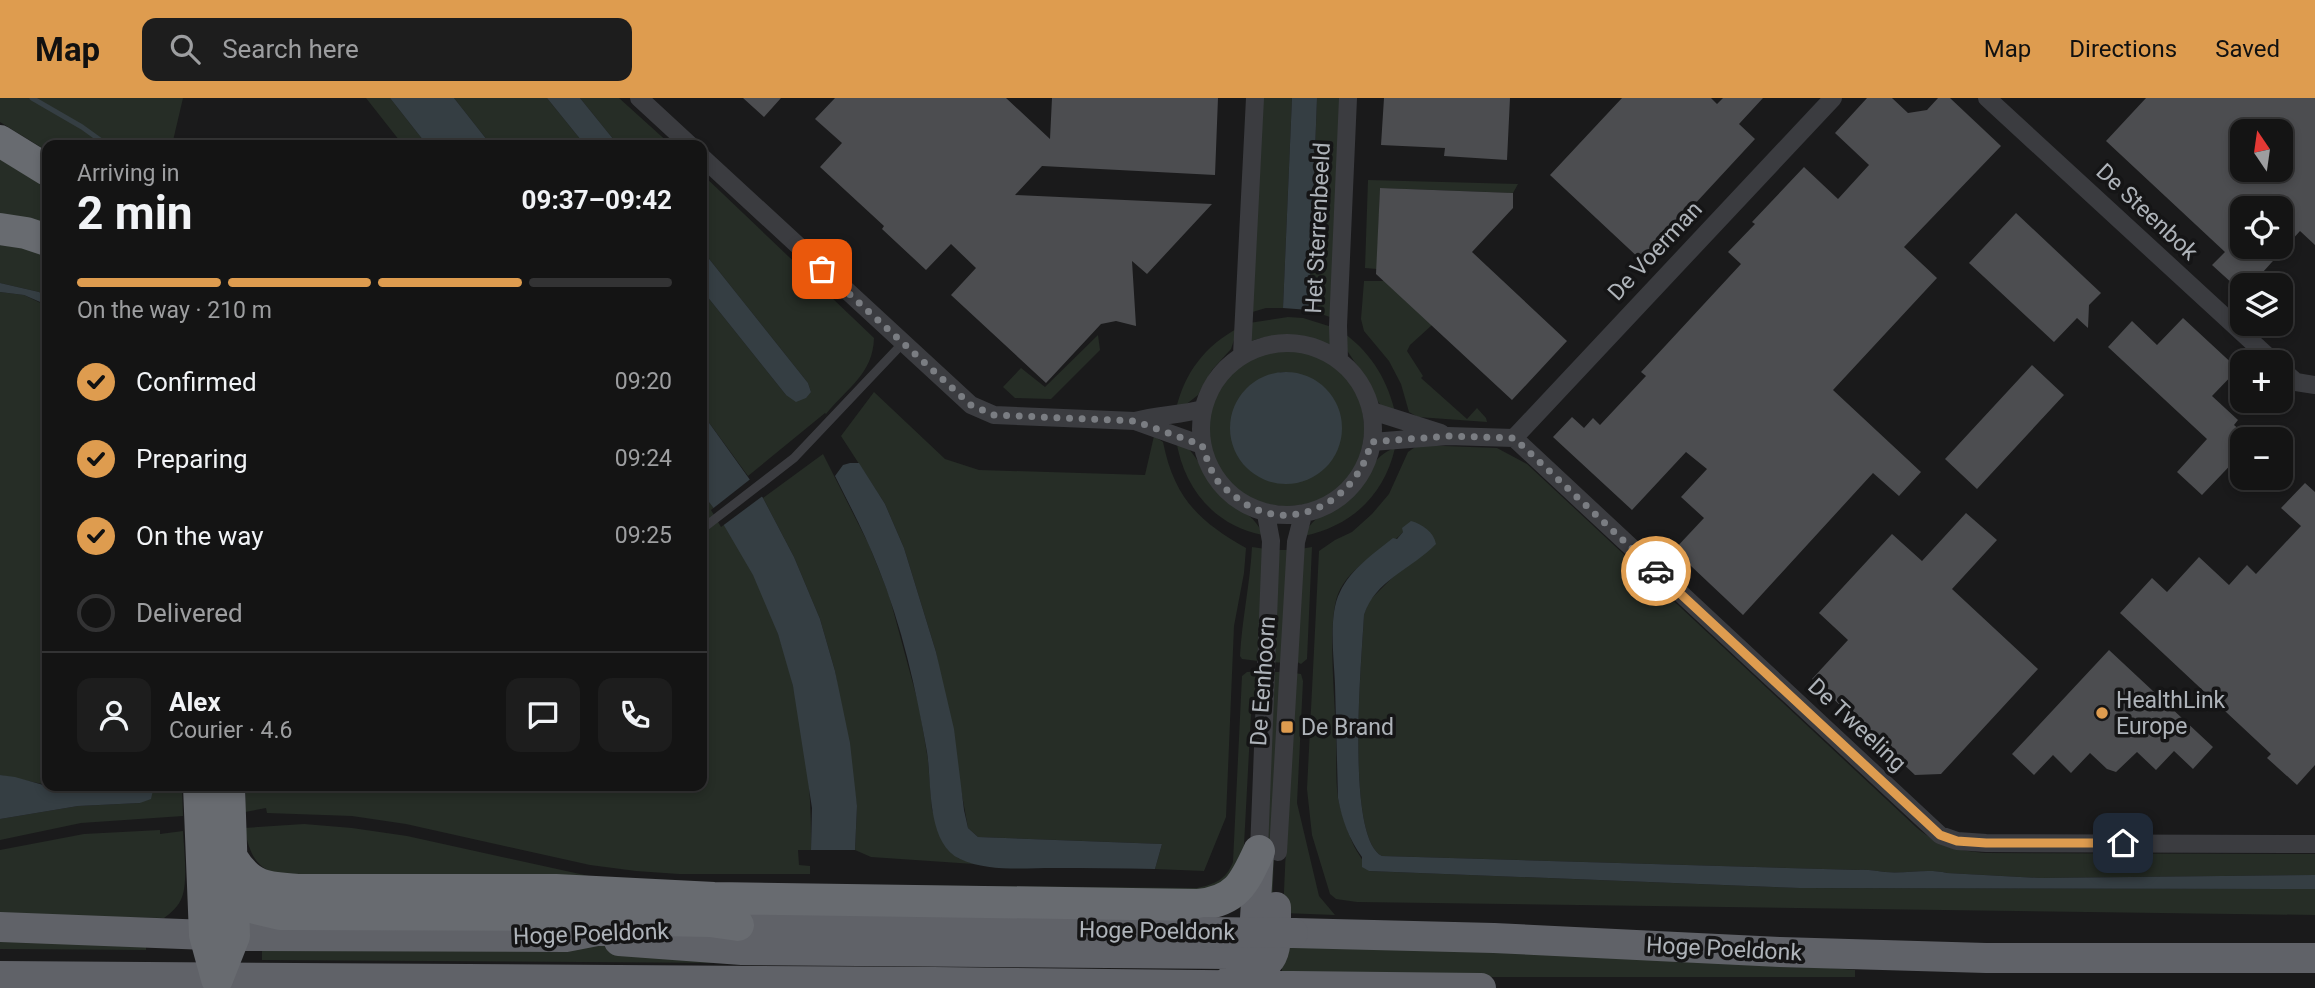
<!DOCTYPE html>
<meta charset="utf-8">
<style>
:root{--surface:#141414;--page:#1d1d1d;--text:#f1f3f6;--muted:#9d9ea0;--line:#333334;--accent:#de9c4f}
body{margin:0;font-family:Roboto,sans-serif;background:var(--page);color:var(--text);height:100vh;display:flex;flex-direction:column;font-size:26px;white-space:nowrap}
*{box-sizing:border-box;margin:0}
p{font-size:23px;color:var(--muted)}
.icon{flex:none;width:38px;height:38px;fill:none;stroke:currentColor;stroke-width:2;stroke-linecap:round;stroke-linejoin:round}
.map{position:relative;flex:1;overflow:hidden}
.drawer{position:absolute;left:42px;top:42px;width:665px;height:651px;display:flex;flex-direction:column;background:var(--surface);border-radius:14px;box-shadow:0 4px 10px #0003,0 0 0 2px var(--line)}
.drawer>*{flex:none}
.needle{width:46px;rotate:347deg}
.fabs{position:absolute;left:2230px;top:21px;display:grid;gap:14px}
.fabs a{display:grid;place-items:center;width:63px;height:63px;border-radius:14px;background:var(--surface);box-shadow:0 4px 10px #0003,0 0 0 2px var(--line);font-size:35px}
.pin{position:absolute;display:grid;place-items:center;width:60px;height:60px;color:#fff;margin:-30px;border-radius:14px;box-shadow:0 4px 10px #0006}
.courier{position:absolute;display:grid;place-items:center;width:70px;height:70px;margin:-35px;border:5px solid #de9c4f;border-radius:50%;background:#fff;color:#222;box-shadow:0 2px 9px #0007}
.headline em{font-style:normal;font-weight:700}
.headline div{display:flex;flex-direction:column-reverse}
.headline{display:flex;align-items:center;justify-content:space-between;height:119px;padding:0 35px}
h1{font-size:46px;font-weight:700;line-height:52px}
.bar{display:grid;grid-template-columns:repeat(4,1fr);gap:10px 7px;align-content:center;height:84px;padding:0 35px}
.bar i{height:9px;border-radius:5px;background:var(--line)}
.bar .selected{background:var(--accent)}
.bar p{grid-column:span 4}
.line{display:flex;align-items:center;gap:18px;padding:0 35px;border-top:2px solid var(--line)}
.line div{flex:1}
.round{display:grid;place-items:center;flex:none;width:74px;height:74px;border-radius:14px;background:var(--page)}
ol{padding:0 35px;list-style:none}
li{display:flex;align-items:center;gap:21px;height:77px}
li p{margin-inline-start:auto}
li .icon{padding:7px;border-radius:50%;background:var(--accent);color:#111;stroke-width:4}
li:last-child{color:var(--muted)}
li i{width:38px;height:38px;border:4px solid var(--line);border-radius:50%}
header{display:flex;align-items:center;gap:42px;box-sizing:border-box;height:98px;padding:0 35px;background:var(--accent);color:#111}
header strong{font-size:33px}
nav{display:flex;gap:38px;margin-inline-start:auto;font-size:24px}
.search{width:490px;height:63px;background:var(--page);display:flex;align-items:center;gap:18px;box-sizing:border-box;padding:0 24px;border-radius:14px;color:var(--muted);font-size:26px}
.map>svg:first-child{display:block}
.green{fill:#262d26;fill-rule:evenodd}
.water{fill:#353e43}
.pier{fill:#1a1a1b}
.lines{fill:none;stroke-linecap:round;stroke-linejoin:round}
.stream{stroke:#353e43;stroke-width:5}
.building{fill:#4c4d50;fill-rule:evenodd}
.service{stroke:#3b3c40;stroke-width:9}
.minor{stroke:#3b3c40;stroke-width:18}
.trunk{stroke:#606268;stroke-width:30}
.motorway{stroke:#686b70;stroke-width:32}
.trunk-bridge{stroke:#606268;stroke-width:30}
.done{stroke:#7a7d82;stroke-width:7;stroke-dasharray:0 12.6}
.route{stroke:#de9c4f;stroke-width:9}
.poi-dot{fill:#de9c4f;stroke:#151516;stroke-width:2.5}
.labels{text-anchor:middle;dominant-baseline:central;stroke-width:7;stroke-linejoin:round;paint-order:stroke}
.street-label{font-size:23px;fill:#aeb3b9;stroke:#151516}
.poi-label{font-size:23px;fill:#aeb3b9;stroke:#151516;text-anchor:start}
</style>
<header>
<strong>Map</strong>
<div class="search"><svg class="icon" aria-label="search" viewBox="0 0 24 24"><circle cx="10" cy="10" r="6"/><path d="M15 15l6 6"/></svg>Search here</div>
<nav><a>Map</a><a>Directions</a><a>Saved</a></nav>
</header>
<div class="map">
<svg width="2315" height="890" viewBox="0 0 2315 890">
<rect width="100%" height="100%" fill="#1a1a1b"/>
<!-- green -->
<path class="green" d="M0 0H183L172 47H47V53L0 24Z
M366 0H390L427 47H403Z
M454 0H547L585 47H491Z
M580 0H619L671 47H618Z
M1263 0H1292L1283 210H1266L1249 215Z
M1317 0H1343L1333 220 1309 212Z
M0 52 47 84V136L0 125Z
M702 76 874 240C873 276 847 290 826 316L825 315 748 378 702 315V192L786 297 811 294 808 285 702 152Z
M1368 82 1518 86 1513 95 1380 90 1377 171 1365 170Z
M0 147 23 150 47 158V199L39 194 0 185Z
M1364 183H1384L1432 227 1410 247 1407 253 1423 278 1421 280 1467 321 1477 310 1486 320 1487 324 1418 319 1409 314 1401 286 1389 263 1364 233 1361 221Z
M0 194 24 197 47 208V687L0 677Z
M1288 219 1303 220 1332 229 1331 248C1303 234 1277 234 1248 244L1249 225Z
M1238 230 1231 251 1212 272 1198 297 1184 308 1176 311C1185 274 1205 248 1238 230Z
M1344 235C1373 257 1388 283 1396 318L1383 310 1376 301 1366 281 1346 251Z
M1098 237 1100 252 1051 301 1015 300 1003 289 1021 270 1045 289Z
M1292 251C1396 268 1382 409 1286 408 1185 407 1178 254 1292 251ZM1279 274C1313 274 1335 292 1341 325Z
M874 294 945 361 979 372 1145 377 1154 338 1163 344C1174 399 1198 423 1246 450L1244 475 1234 528 1226 719 1204 773 1155 771 1162 746 978 739 968 730 936 554 904 450 885 406 841 338Z
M1176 341C1198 353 1203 378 1220 395 1235 410 1255 416 1263 437 1214 428 1183 389 1176 341Z
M1418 347 1497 350 1527 366 1917 730C1941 749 1955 752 1985 755L2315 756V777L2041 780 1947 775C1927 770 1906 776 1885 774 1875 773 1868 771 1858 772L1382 758C1345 740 1362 558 1364 517L1368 504 1397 475 1403 434C1382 457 1351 465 1338 496 1327 524 1335 602 1336 635 1337 656 1335 679 1338 700 1341 714 1347 732 1353 746 1357 755 1364 763 1369 773L1800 790 2315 791V817L1357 804 1336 801 1330 796 1312 737 1307 691 1319 453 1335 442 1352 434 1372 416 1389 396 1408 354Z
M1395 350C1384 398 1351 428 1304 438 1312 417 1333 412 1349 398 1366 382 1372 357 1395 350Z
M823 356 869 447 889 497 919 608 928 662 932 712 958 760 974 766 871 759 855 752 857 708 835 573 820 521 794 459 763 400Z
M702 395C781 493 813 628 811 752H798L799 767 810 768V776H679L636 773 590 767 406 726 352 718 267 715 266 710 245 714 246 688H702Z
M1252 449 1266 451 1258 563 1242 561 1240 558C1242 521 1250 486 1252 449Z
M1312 449 1307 561 1301 566 1297 564 1300 451Z
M1277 452H1291L1285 565 1272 564Z
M1262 573 1259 595 1251 616 1243 766C1231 792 1218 795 1191 799L697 795 513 780 290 778C257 774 251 760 244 730L304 726 352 730 407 738 589 778 618 783 652 785 1197 790C1215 786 1226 782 1233 764L1242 578 1247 574Z
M1272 574H1284L1278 643 1272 815H1261Z
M1294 575 1301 576 1303 583 1297 705 1319 798 1335 817 1283 815Z
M154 688H182L183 718 81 725 0 742V721L78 708 140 705 154 692Z
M160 732V736L183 733C184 751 188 783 182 799 179 808 171 815 164 820L0 817V752L84 736Z
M0 837 146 844V852L0 851Z
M262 847H601L1212 868 262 862Z
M1282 847C1473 849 1664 855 1855 872V879H1492L1282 876Z"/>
<!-- water -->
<path class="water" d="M390 0H454L491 47H427Z
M547 0H580L618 47H585Z
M1292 0H1317L1309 212 1283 210Z
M702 152 808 285 811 294 806 300 796 304 786 297 702 192Z
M0 185 39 194 47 199V207L24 197 0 194Z
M1230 330a56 56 0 1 1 112 0a56 56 0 1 1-112 0Z
M702 315 763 400 794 459 820 521 835 573 850 645 857 708 855 752H811L812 710 793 588 778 536 753 477 715 412 702 395Z
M850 365H859L885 406 904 450 936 554 954 631 964 712 968 730 978 739 1162 746 1155 771C1121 770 1088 770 1054 770 1024 770 988 774 960 761 926 745 932 685 927 654 916 591 902 528 878 469 866 438 850 408 835 378L843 367Z
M1411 423C1422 426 1434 434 1436 446 1412 471 1375 482 1364 517 1362 558 1345 740 1382 758L1858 772C1868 771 1875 773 1885 774 1906 776 1927 770 1947 775L2041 780 2315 777V791L1800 790 1369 773 1362 769V759C1349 741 1342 722 1338 700 1337 662 1336 624 1335 586 1334 560 1328 517 1340 494 1351 471 1373 456 1393 440L1397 441 1403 434 1402 430Z
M0 677 15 679 47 688H154L151 701 140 705 78 708 0 721Z"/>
<!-- pier -->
<path class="pier" d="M753 379 764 397 721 429 711 412Z"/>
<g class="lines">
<!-- stream -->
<path class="stream" d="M32 0 82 29 107 47"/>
</g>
<!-- building -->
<path class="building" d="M743 0H781L764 19Z
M835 0H1006L1050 41 1052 0H1218L1215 77 1042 68 1015 97 1212 106 1147 176 1132 163 1136 228 1116 223 1101 226 1046 285 951 197 976 170 951 146 926 172 882 131 884 128 820 69 842 45 815 21Z
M1384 0H1510L1507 62 1444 58 1445 50 1381 47Z
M1622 0H1711L1717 6 1723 0H1763L1739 26 1755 41 1642 163 1550 77Z
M1867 0H1892L1908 15 1927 12 1938 0H1950L2001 48 1904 149 1937 180 1833 292 1921 374 1899 398 1873 375 1743 517 1674 452 1704 420 1681 399 1707 371 1686 354 1632 412 1553 339 1572 319 1584 330 1593 320 1600 327 1646 278 1641 274 1741 166 1728 154 1755 126 1752 124 1804 69 1838 101 1869 67 1835 35Z
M2146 0H2315V147L2300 133 2263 174 2277 187H2234L2212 167 2225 154 2106 43ZM2242 33H2280V72H2242ZM2242 110H2280V149H2242Z
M1380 90 1513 95V110L1472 154 1567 243 1512 302 1376 176Z
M2016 115 2101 195 2089 207 2088 230 2077 220 2054 244 1969 165Z
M2183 220 2238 271 2212 298 2238 322 2234 327 2242 334V355L2202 397 2177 374 2207 341 2108 249 2132 223 2157 247Z
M2032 267 2064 297 1977 391 1945 361Z
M2305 385 2315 394V667L2297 687 2267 660 2271 656 2120 515 2152 480 2167 494 2199 459 2229 487 2247 467 2256 476 2301 428 2281 410Z
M1966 415 1997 442 1952 491 2038 571 1941 676 1915 677 1812 581 1848 542 1819 515 1892 436 1922 463Z
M2109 552 2213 649 2193 671 2174 653 2156 672 2137 654 2116 674 2107 671 2090 655 2071 675 2053 657 2034 677 2012 656Z"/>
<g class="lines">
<!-- service -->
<path class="service" d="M702 431 794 360 902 246"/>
<!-- minor -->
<path class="minor" d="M639 0 690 47
M1987 0 2274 264
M702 59 971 307 994 317 1135 323C1158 317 1180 317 1203 311
M1201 331a86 86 0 1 1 172 0a86 86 0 1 1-172 0Z
M1242 257 1255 0
M1339 262 1338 228 1348 0
M2280 270 2296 284 2315 287
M1372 313 1441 335
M1135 323 1202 347
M1514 340 1833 0
M1372 344 1448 338 1514 340 1940 737 1957 743 1986 745 2315 746
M1259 753 1271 443 1266 416
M1278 754 1296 444 1303 417"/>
<!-- trunk -->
<path class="trunk" d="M0 829 234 838 566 839 597 833H642
M713 833 738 827 1205 834
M1293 835 1494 840 1780 854 1986 860H2315
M619 843 742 852 1230 856C1242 853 1248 849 1254 837L1259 754
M0 878 933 884 1481 890
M1229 883C1280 864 1276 862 1276 809"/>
<!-- motorway -->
<path class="motorway" d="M0 43 47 72
M0 131 26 135 47 142
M199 688 205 837 217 881
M232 760C250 789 266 790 298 792H556L714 800 1198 807C1236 803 1244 786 1259 753
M232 791 255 810 280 816 601 817 656 822 710 823 738 827
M217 881 234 838 229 688"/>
<!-- trunk-bridge -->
<path class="trunk-bridge" d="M1205 834 1293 835"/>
</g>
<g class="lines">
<!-- done -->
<path class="done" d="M822 171 971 307 994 317 1135 323 1202 347C1206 358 1210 372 1217 382 1222 389 1231 395 1237 400 1289 441 1358 403 1371 344L1448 338 1514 340 1656 473"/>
<!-- route -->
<path class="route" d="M1656 473 1940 737 1957 743 1986 745H2123"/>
</g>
<!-- markers -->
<g class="poi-dot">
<circle cx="2102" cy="615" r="7"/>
<rect x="1280" y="622" width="14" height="14" rx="3.5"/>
</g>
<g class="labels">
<!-- street labels -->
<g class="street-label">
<text transform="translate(2147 114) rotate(43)">De Steenbok</text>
<text transform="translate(1318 130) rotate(-87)">Het Sterrenbeeld</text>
<text transform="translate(1655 153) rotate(-47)">De Voerman</text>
<text transform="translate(1263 583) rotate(-86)">De Eenhoorn</text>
<text transform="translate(1857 627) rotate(43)">De Tweeling</text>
<text transform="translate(1157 833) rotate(1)">Hoge Poeldonk</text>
<text transform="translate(591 836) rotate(-2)">Hoge Poeldonk</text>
<text transform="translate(1724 851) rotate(3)">Hoge Poeldonk</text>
</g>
<!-- poi labels -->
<g class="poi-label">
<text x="2116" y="602">HealthLink<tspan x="2116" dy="26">Europe</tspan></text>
<text x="1301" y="629">De Brand</text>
</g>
</g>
</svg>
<div class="fabs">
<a><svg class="needle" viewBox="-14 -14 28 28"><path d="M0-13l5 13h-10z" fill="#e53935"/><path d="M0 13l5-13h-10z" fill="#9d9ea0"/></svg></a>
<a><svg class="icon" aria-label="locate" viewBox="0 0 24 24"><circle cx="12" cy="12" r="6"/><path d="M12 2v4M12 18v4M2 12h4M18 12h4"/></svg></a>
<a><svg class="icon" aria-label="layers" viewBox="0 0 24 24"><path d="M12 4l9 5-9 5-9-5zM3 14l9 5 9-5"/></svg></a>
<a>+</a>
<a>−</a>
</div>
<div class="pin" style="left:822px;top:171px;background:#ea580c"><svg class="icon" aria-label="bag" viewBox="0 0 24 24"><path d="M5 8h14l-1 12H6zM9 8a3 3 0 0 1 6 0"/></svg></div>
<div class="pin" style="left:2123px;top:745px;background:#1f2937"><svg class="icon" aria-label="home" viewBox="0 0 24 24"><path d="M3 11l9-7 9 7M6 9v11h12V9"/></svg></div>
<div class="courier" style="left:1656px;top:473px"><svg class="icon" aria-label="car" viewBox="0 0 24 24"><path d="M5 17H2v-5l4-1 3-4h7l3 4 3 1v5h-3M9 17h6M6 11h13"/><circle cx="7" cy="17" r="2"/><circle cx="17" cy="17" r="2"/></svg></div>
<section class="drawer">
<div class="headline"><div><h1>2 min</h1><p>Arriving in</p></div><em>09:37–09:42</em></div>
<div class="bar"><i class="selected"></i><i class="selected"></i><i class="selected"></i><i></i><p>On the way · 210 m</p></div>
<ol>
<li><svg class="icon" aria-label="check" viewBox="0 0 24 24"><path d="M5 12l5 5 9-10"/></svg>Confirmed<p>09:20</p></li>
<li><svg class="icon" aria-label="check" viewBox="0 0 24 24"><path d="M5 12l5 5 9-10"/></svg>Preparing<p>09:24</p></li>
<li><svg class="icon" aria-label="check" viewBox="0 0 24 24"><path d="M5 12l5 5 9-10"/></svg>On the way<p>09:25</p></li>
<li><i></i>Delivered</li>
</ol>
<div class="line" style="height:126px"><a class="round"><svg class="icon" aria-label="person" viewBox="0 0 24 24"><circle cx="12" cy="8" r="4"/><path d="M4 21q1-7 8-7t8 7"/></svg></a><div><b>Alex</b><p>Courier · 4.6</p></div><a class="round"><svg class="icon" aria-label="chat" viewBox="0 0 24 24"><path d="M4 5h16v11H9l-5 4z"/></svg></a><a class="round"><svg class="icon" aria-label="phone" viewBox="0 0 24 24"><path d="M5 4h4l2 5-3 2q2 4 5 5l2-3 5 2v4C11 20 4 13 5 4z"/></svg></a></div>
</section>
</div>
